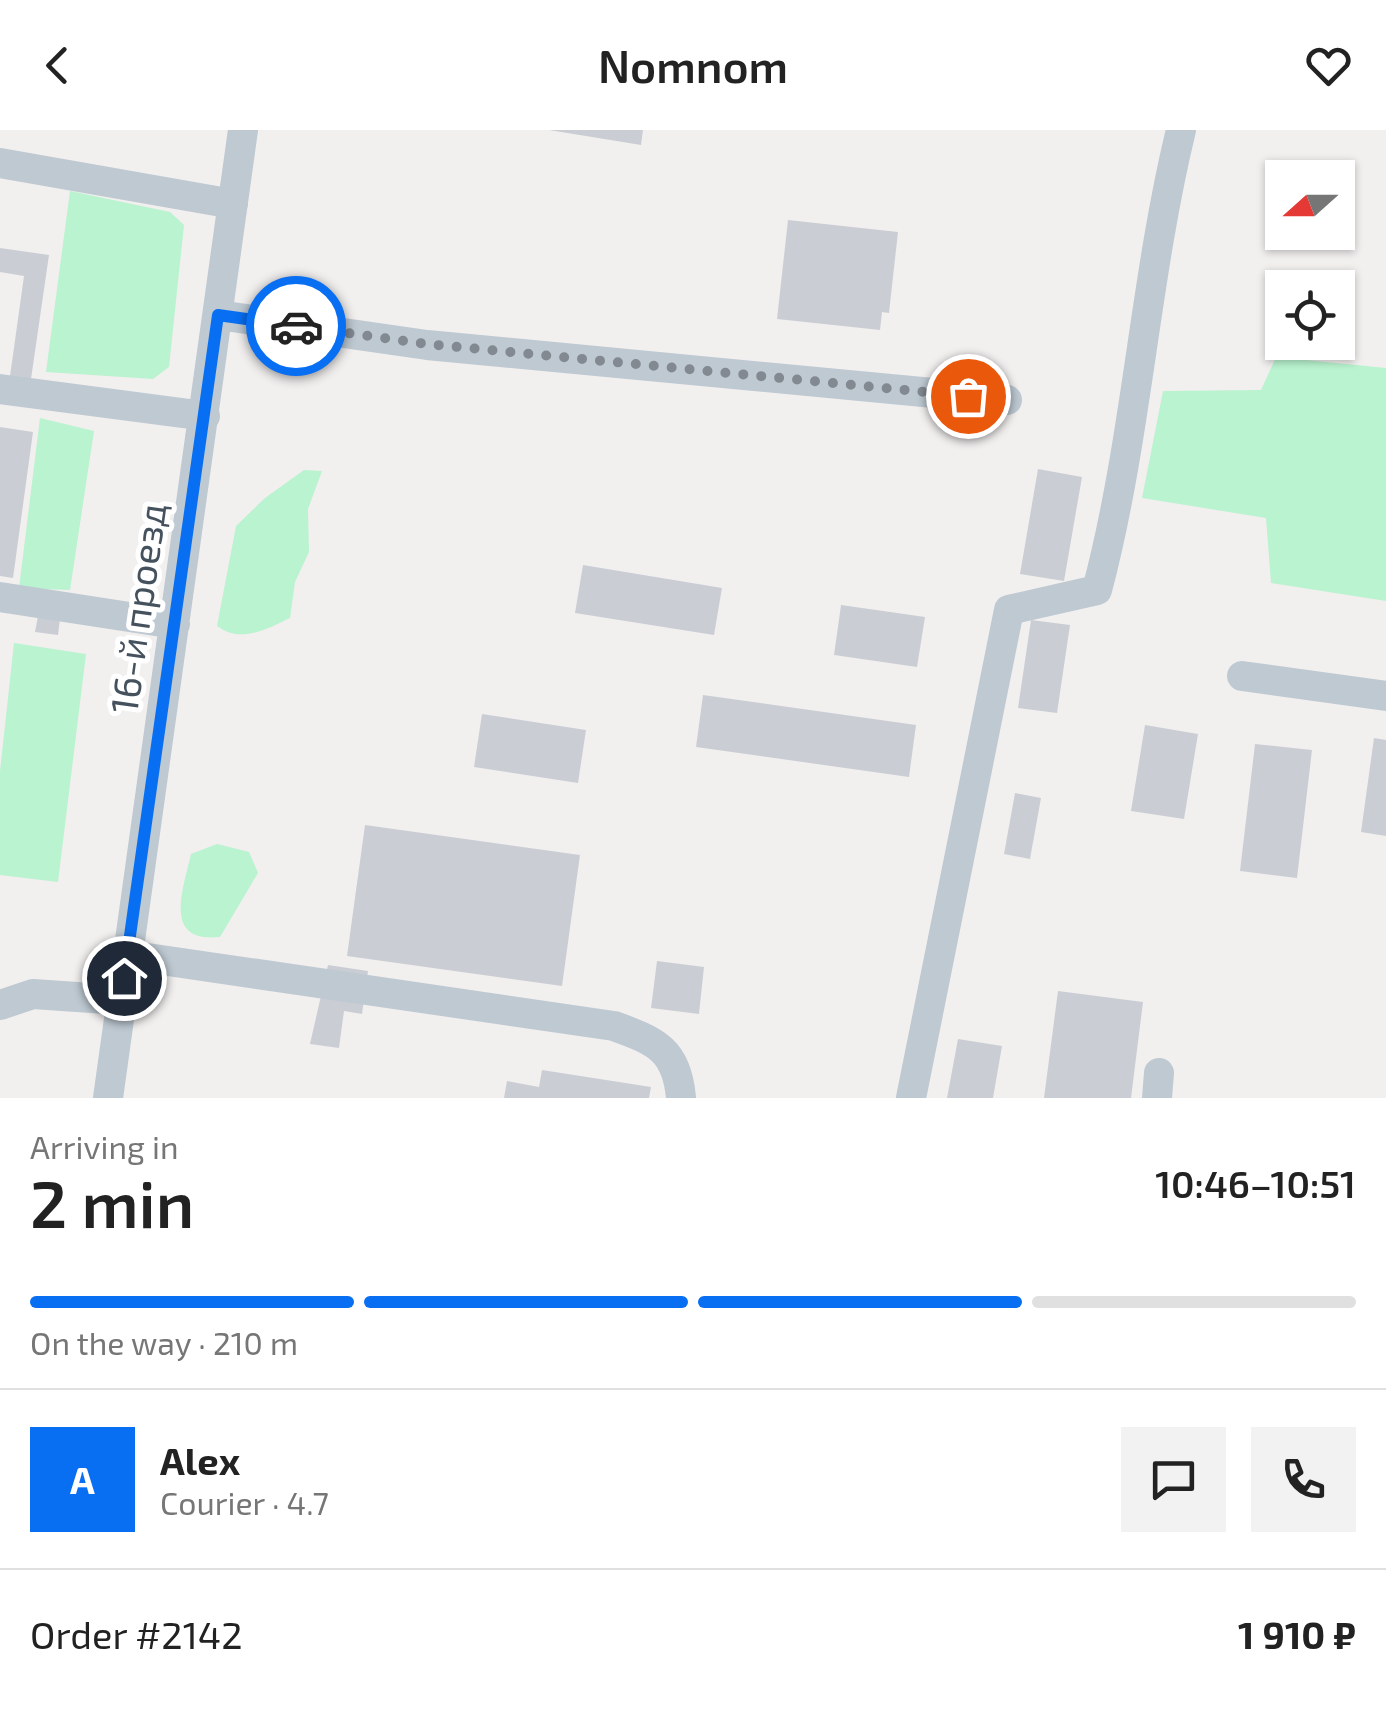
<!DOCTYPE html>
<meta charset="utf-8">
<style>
:root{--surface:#fff;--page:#f2f2f2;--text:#222;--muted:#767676;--line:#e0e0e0;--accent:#086ff3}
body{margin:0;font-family:"Exo 2",sans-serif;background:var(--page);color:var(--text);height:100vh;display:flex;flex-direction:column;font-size:38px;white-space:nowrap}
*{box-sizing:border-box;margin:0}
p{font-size:32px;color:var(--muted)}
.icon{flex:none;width:55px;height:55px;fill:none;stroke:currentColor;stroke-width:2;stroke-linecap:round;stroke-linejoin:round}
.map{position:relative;height:968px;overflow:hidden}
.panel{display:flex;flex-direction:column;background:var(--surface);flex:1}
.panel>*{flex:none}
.needle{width:65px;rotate:249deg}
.buttons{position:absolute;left:1265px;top:30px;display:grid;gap:20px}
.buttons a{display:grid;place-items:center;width:90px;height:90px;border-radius:0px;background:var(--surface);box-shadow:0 2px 8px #0004;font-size:50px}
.pin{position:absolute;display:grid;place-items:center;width:85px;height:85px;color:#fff;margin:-42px;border:5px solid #fff;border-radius:50%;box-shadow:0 2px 10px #0007}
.courier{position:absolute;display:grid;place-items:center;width:100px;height:100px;margin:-50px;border:8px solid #086ff3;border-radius:50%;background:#fff;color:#222;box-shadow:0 2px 12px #0007}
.headline em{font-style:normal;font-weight:600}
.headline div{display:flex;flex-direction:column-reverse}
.headline{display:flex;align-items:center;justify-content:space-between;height:170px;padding:0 30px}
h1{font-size:65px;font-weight:600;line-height:75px}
.bar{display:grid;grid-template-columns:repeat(4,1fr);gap:15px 10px;align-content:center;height:120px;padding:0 30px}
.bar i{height:12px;border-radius:8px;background:var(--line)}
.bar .on{background:var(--accent)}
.bar p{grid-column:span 4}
.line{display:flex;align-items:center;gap:25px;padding:0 30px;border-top:2px solid var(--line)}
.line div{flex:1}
.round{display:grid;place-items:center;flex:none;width:105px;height:105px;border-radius:0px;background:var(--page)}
header{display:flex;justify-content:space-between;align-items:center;height:130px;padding:0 30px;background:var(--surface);font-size:45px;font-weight:600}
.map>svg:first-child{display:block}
.green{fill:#b9f3cf}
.building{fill:#caced4}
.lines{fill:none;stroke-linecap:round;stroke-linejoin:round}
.minor{stroke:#bec9d2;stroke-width:30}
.done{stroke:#828991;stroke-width:10;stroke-dasharray:0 18}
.route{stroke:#086ff3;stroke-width:12}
.labels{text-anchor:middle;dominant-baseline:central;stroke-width:10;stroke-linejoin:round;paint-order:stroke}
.street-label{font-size:38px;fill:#45525e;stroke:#fff}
</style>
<header><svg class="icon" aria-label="back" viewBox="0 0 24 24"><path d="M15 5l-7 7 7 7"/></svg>Nomnom<svg class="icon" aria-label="heart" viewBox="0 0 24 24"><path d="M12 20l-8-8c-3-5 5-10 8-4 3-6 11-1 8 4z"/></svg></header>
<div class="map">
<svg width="1386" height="968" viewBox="0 0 1386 968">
<rect width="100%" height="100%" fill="#f2efef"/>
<!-- green -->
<path class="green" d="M70 61 170 82 184 95 169 237 153 249 46 242Z
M1276 227 1386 238V471L1271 453 1266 388 1142 368 1163 261 1261 260Z
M40 288 94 301 70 460 19 458Z
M304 340 322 341 308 379 309 422 295 452 290 488C267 499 241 514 217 496L236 396 265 368Z
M14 513 86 524 58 752 0 745V641Z
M217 714 249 722 258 743 220 807C162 813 183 760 191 724Z"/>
<!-- building -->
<path class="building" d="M549 0H643L641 15Z
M788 90 898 102 889 183 882 182 880 200 777 189Z
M0 118 49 125 31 249 10 246 24 146 0 142Z
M0 297 33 302 13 448 0 446Z
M1038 339 1082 347 1064 451 1020 444Z
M583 435 722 458 714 505 575 483Z
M841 475 925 487 917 537 834 525Z
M38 486 60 489 58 505 35 502Z
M1031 490 1070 495 1057 583 1018 578Z
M703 565 916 595 909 647 696 617Z
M482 584 586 600 578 653 474 637Z
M1145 595 1198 604 1184 689 1131 681Z
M1374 608 1386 610V706L1361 702Z
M1255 614 1312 620 1297 748 1240 741Z
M1015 663 1041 668 1030 729 1004 724Z
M365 695 580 725 562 856 347 826Z
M657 831 704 837 699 884 651 878Z
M328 835 368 841 362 884 344 881 339 918 310 914Z
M1058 861 1143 872 1131 968H1044Z
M958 909 1002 916 993 968H947Z
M542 940 651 957 649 968H504L507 951 539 957Z"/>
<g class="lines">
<!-- minor -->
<path class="minor" d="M0 33 233 74
M218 185 427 215 1007 270
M0 259 205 286
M0 467 175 494
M1242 546 1386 566
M127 825 614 896C656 911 677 920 681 968
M0 875 33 864 121 870
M108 968 243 0
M911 968 1009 480 1097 460C1137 309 1144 152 1181 0
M1157 968 1159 943"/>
</g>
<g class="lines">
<!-- done -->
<path class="done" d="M296 196 427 214 968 266"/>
<!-- route -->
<path class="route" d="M124 848 218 185 296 196"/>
</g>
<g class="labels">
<!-- street labels -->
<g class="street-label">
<text transform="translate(137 478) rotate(-82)">16-й проезд</text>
</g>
</g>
</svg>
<div class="buttons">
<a><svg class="needle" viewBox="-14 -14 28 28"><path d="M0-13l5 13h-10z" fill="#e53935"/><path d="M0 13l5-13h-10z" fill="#767676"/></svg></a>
<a><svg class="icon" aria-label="locate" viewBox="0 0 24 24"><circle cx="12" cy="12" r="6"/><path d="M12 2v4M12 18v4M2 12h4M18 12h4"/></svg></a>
</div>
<div class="pin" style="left:968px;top:266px;background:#ea580c"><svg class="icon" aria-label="bag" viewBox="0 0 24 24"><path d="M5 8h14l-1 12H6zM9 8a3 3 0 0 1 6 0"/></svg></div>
<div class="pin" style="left:124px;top:848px;background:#1f2937"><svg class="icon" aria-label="home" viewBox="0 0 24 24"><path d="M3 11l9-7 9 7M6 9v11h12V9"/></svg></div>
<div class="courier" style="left:296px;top:196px"><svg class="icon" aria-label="car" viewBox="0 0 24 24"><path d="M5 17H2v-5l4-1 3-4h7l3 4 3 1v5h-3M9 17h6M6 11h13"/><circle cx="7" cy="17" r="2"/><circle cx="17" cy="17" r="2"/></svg></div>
</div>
<section class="panel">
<div class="headline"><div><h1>2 min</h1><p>Arriving in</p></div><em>10:46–10:51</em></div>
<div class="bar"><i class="on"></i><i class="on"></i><i class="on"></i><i></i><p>On the way · 210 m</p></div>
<div class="line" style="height:180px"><b class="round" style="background:var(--accent);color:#fff">A</b><div><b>Alex</b><p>Courier · 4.7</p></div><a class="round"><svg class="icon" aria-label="chat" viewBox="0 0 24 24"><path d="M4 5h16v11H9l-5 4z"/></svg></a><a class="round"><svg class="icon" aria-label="phone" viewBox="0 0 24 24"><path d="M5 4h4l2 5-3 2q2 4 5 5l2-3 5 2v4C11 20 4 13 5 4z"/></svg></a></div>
<div class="line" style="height:130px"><div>Order #2142</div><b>1 910 ₽</b></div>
</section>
